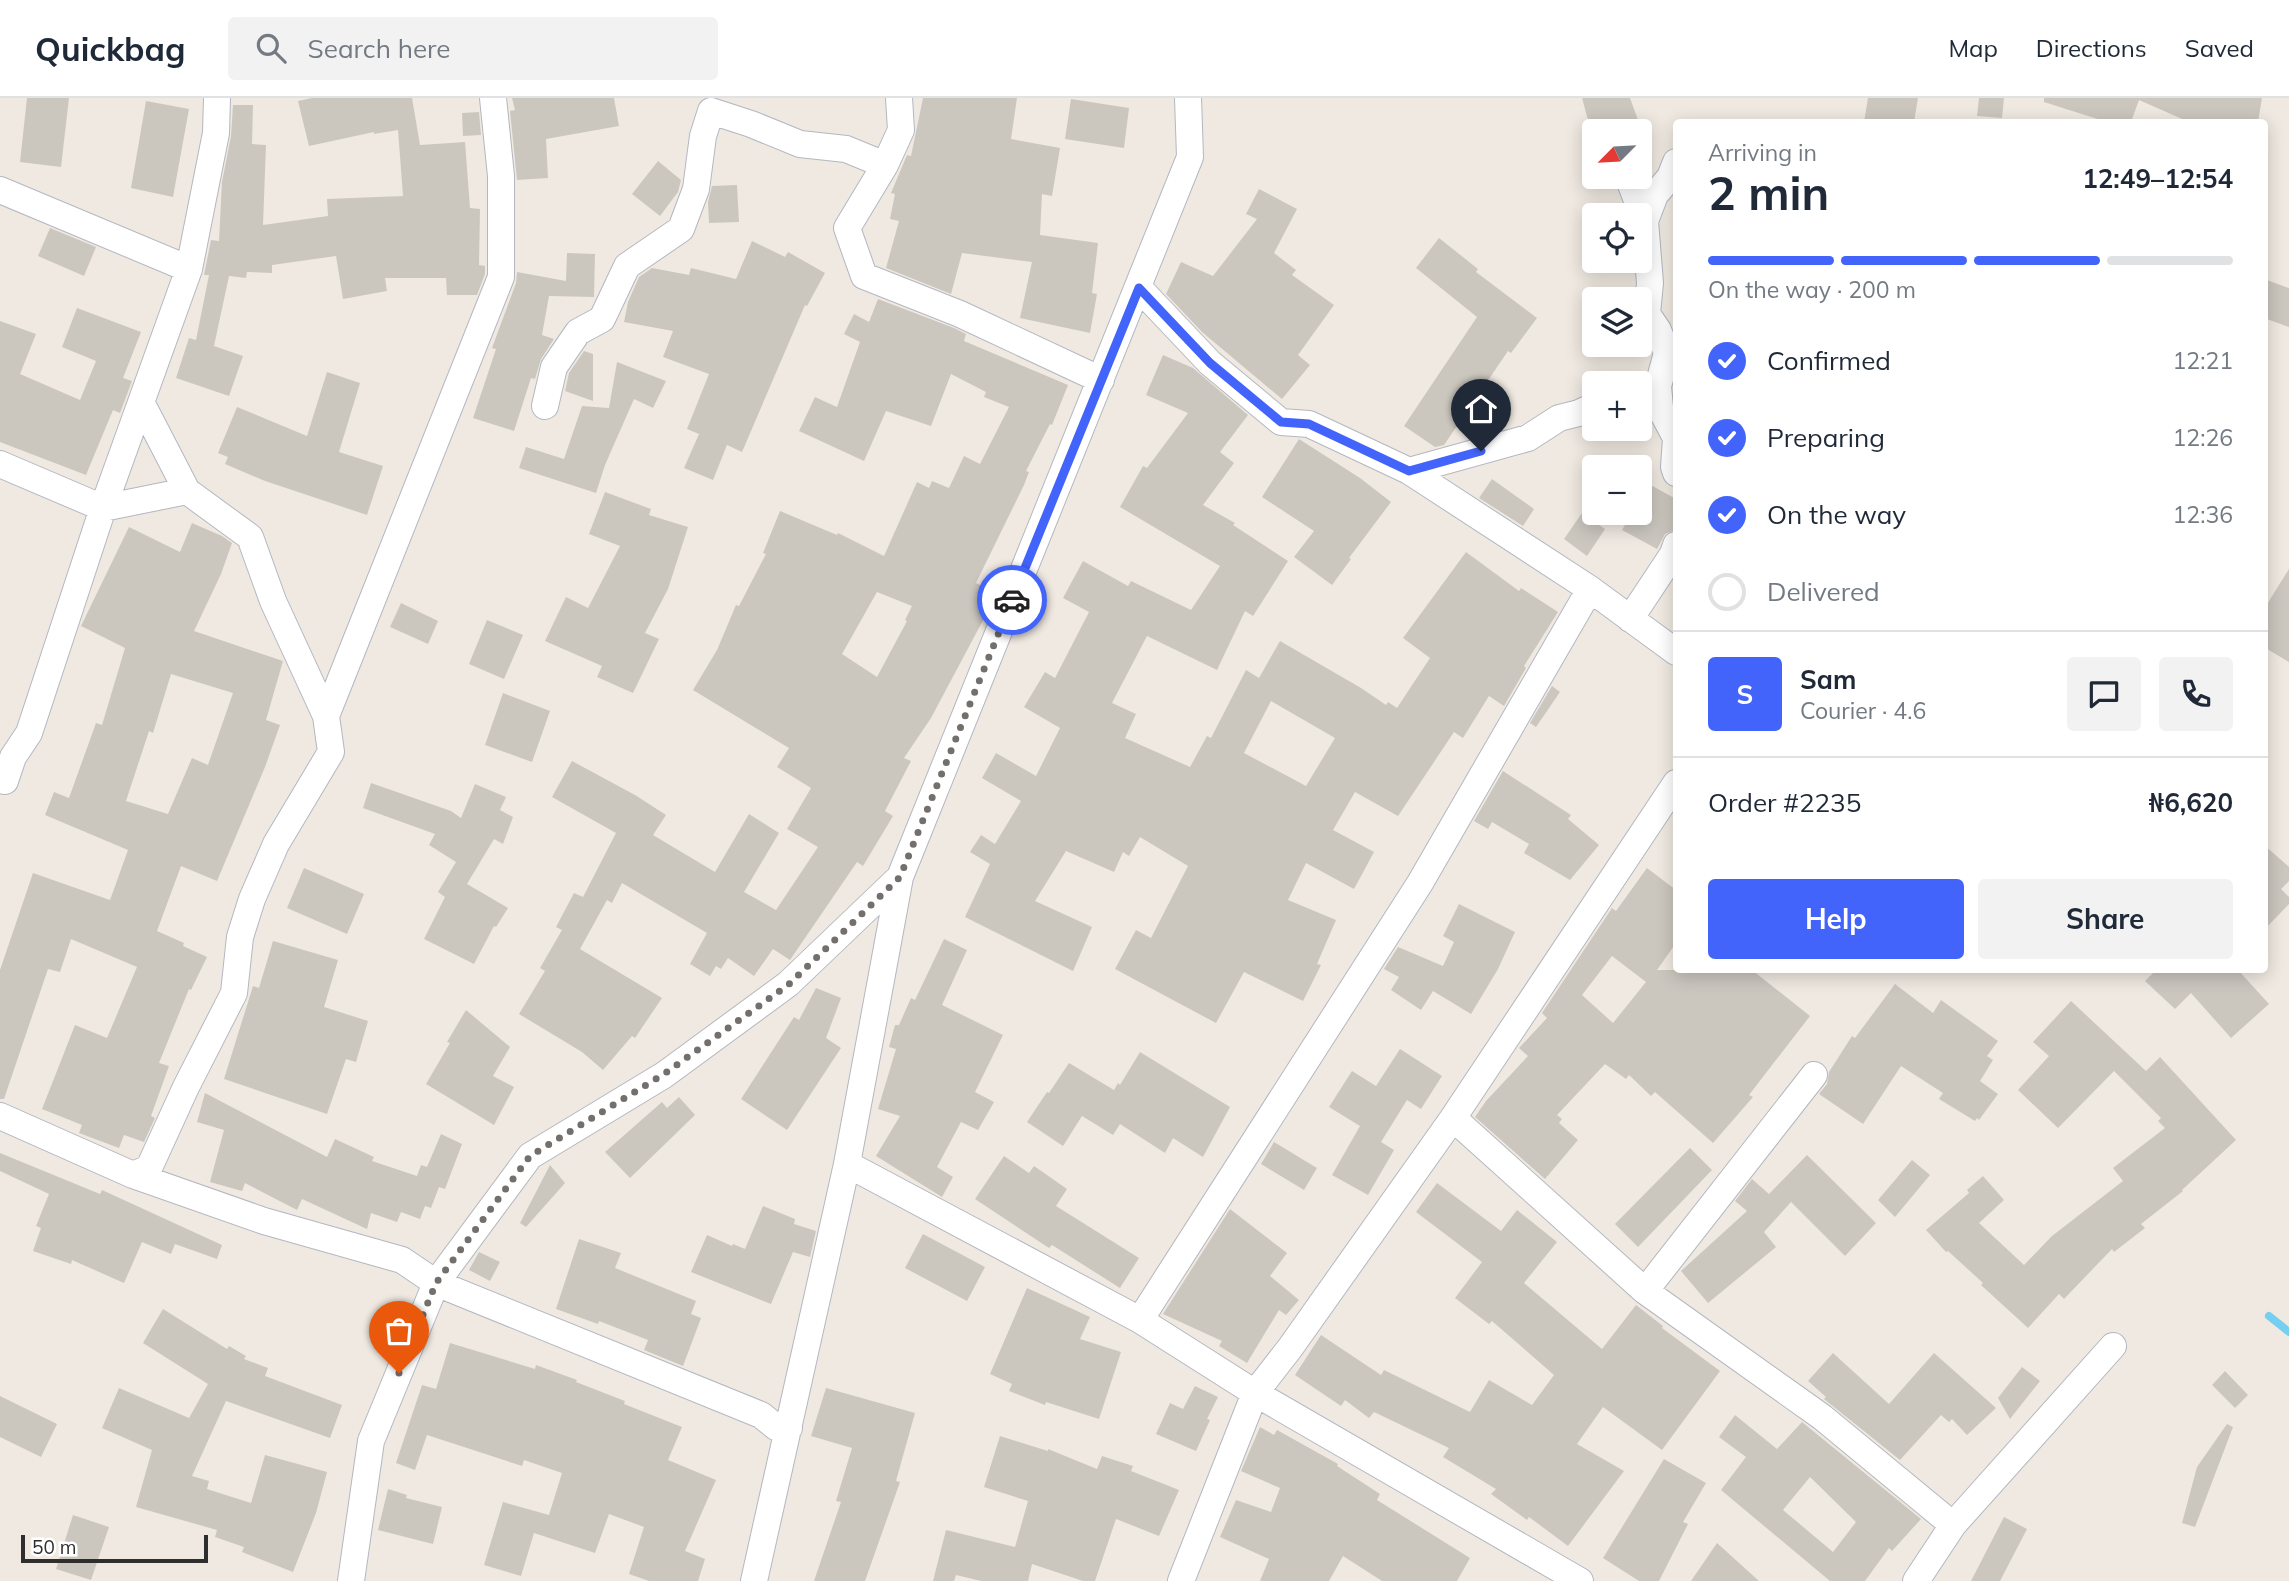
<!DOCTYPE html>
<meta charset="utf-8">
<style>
:root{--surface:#fff;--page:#f2f2f3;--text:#1f2937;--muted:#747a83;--line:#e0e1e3;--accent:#4264fb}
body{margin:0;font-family:Mulish,sans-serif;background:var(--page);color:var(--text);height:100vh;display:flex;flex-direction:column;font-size:26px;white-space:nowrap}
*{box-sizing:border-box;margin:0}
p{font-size:23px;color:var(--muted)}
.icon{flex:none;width:38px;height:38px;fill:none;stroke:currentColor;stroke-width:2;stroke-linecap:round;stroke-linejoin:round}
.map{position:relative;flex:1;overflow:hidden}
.drawer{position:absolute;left:1673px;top:21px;width:595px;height:854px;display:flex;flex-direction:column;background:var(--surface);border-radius:7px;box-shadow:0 4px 18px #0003}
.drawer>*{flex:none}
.needle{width:46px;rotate:246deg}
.controls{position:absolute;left:1582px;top:21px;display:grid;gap:14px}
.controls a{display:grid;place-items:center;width:70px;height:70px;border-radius:7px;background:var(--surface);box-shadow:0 4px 18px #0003;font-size:35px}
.scale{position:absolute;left:21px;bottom:18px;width:187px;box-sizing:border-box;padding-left:7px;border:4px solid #2e2e2e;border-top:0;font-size:19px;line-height:24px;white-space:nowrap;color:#2e2e2e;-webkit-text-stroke:5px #fff;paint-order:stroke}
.pin{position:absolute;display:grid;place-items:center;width:60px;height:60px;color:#fff;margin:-72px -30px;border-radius:50% 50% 50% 0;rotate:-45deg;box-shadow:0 0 7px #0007}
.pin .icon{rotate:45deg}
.courier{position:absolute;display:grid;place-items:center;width:70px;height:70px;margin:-35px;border:5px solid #4264fb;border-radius:50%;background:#fff;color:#222;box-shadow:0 2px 9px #0007}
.head em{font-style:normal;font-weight:700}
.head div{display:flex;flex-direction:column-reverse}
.head{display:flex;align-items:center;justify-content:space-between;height:119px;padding:0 35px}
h1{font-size:46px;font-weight:700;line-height:52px}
.bar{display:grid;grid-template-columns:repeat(4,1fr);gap:10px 7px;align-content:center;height:84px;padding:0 35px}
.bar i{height:9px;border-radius:5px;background:var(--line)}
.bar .selected{background:var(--accent)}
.bar p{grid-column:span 4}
.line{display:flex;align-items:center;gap:18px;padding:0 35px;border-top:2px solid var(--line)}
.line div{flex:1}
.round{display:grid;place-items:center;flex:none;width:74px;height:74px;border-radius:7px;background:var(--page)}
ol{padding:0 35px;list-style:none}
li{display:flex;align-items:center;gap:21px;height:77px}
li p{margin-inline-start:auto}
li .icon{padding:7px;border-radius:50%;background:var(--accent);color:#fff;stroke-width:4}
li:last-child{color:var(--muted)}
li i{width:38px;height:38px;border:4px solid var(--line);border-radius:50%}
.button{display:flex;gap:14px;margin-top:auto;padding:14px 35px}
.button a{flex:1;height:80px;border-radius:7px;background:var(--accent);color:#fff;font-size:28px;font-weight:700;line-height:80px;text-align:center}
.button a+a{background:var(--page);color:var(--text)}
header{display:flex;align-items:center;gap:42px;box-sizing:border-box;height:98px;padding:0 35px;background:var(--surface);border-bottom:2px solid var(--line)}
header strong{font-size:33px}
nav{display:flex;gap:38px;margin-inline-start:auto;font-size:24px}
.search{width:490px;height:63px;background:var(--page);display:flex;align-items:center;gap:18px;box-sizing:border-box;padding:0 24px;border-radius:7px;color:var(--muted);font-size:26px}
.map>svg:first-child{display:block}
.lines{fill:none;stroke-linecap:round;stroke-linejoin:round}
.stream{stroke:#75cff0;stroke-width:8}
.building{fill:#cbc7bf;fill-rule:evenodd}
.minor-casing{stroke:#b4b7c1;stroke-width:28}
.minor{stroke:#fff;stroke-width:26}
.done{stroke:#726f6d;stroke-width:7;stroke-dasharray:0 12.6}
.route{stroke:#4264fb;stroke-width:9}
</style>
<header>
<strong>Quickbag</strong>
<div class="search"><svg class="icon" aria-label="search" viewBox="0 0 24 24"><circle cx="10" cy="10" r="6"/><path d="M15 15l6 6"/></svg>Search here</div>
<nav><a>Map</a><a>Directions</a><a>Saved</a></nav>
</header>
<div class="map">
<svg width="2289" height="1483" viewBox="0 0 2289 1483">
<rect width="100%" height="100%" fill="#efe9e1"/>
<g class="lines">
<!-- stream -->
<path class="stream" d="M2269 1218 2289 1234"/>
</g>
<!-- building -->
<path class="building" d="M27 0H69L61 69 20 64Z
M312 0H412L420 47 465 44 470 110 480 111 479 167 485 168V176L477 197H447L446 180H385L387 193 343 201 336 158 272 167V175L247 174 246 180 229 178 214 248 243 258 229 298 176 280 189 240 196 242 209 177H204L211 142 219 143 222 84 231 38 233 7H253L252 46 266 47 263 127 328 118 327 101 403 98 398 32 374 36V34L309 48 298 3Z
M512 0H614L619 28 546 41 548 80 517 82 510 13 515 12Z
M923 0H1017L1011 41 1060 50 1052 98 1042 96 1040 137 1098 145 1092 195 1097 196 1090 235 1020 220 1032 164 962 155 951 196 886 170 899 123 890 121 895 96 891 95 907 57 911 58Z
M1582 0H1630L1642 33H1591Z
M1868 0H1918L1914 24H1864Z
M1979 0H2004L2002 20 1977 18Z
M2044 0H2262L2258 24H2189L2139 2 2131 24H2107L2044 4Z
M1071 1 1129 10 1124 50 1065 41Z
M146 3 189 11 173 99 131 90Z
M479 14 481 37 463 38 462 15Z
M658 63 681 82 678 94 660 118 632 96Z
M737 87 739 124 709 125 708 104 712 88Z
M1259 91 1297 111 1274 155 1296 172 1292 177 1334 207 1298 257 1310 267 1282 301 1202 234 1166 196 1181 164 1213 178 1257 121 1246 116Z
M50 130 96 149 84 178 38 158Z
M1439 140 1478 171 1476 174 1537 220 1511 255 1508 253 1444 347 1435 349 1404 328 1477 219 1416 170Z
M752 143 785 159 788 154 825 175 807 208 805 207 742 354 727 347 713 382 684 370 699 336 687 331 709 276 663 259 673 233 624 224 628 204 639 179 652 170 689 177 691 170 736 181Z
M567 155 595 156 594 199 549 198 542 237 554 241 541 261 535 281 531 280 514 333 473 320 496 251 492 250 516 185 517 174 566 183Z
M2264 181 2289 190V229L2264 220Z
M878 201 954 230 966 236 964 243 1068 287 1052 327 1050 326 1026 373 1029 374 1024 387 976 485 997 496 931 620 904 660 911 663 885 713 893 718 863 768 857 764 790 862 773 851 754 878 728 860 721 871 716 868 710 878 690 866 707 835 622 785 612 805 607 802 580 851 662 900 635 940 632 938 603 972 582 954 519 916 545 873 540 870 562 832 556 829 574 795 583 799 616 735 552 699 572 663 635 697 666 717 653 737 715 774 749 716 779 735 744 794 776 812 818 749 787 731 811 690 777 669 789 650 693 592 717 552 736 507 739 508 766 456 763 455 780 413 837 437 838 435 884 458 917 384 929 390 932 383 949 390 964 358 980 366 1009 309 984 299 986 294 951 276 931 328 886 313 864 363 799 333 815 299 837 309 860 244 844 236 854 216 869 224ZM877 494 912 508 905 522 907 523 877 579 842 556Z
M77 210 141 234 123 280 132 283 120 315 113 312 86 377 0 344V223L36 236 20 276 80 302 96 263 62 249Z
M584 253 593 256V303L565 293 569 275Z
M1163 257 1193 270 1248 317 1220 354 1234 365 1203 407 1235 425 1233 427 1288 463 1253 518 1245 513 1217 572 1147 538 1112 605 1136 616 1125 640 1190 669 1207 638 1211 640 1246 572 1259 580 1280 543 1361 590 1386 607 1388 604 1397 610 1430 560 1403 540 1466 454 1519 493 1521 490 1558 514 1524 568 1526 570 1504 608 1489 598 1463 640 1454 634 1398 718 1355 694 1333 732 1374 754 1354 791 1306 765 1288 802 1336 822 1317 866 1321 867 1303 903 1244 874 1216 925 1115 871 1136 832 1151 840 1188 768 1140 739 1129 758 1123 754 1114 774 1066 753 1035 803 1092 829 1073 873 965 819 990 766 970 754 981 737 995 746 1021 703 982 680 996 655 1036 678 1060 630 1024 609 1045 574 1055 580 1089 514 1063 500 1083 463 1128 488 1131 483 1191 512 1220 468 1120 409 1143 368 1147 370 1188 315 1146 297ZM1271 603 1335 640 1306 688 1244 655Z
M617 264 666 283 653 310 634 301 605 367 596 395 519 370 526 349 564 361 582 308 609 310Z
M327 274 360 285 339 354 383 368 367 417 265 383 225 366 228 359 218 355 237 309 307 338Z
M1299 341 1360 380 1391 404 1349 460 1351 461 1332 487 1294 459 1314 433 1262 399Z
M1492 381 1534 411 1523 428 1479 400Z
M1647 385 1676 401V432L1665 436 1657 451 1622 432 1632 415H1640V399Z
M605 394 651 411 649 417 688 429 668 491 645 535 659 541 633 595 597 579 602 568 545 543 566 499 588 510 620 448 589 436Z
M1582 415 1605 431 1587 458 1564 441Z
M192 425 222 438 232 445 221 476 194 533 283 563 266 622 280 627 265 669 217 783 181 768 157 833 184 845 183 848 207 859 191 892 189 891 159 965 169 968 151 1018 155 1020 144 1044 124 1037 119 1050 79 1035 82 1027 42 1011 75 927 107 940 137 869 71 841 60 874 48 871 4 1001H0V872L33 775 110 802 128 752 45 717 54 694 69 700 96 625 102 627 125 550 81 528 129 429 180 454ZM171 576 233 595 208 667 192 660 168 716 126 703 149 633 153 635Z
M2289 471V564L2264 549V511Z
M401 505 438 523 428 546 390 529Z
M487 522 523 537 504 581 469 566Z
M1552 588 1560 594 1536 629 1530 625Z
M503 595 550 613 532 664 485 647Z
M1503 673 1571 717 1568 721 1599 747 1570 782 1524 755 1529 746 1492 724 1488 731 1474 723Z
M371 685 451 713 461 720 475 686 506 699 500 712 513 719 503 746 494 741 467 786 508 810 496 829 494 828 474 866 424 841 445 799 438 794 456 764 429 747 435 736 363 710Z
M2264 747 2289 769V783L2281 791 2289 799V806L2264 832Z
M304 770 364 796 347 836 287 810Z
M1647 770 1676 792V845L1657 872H1752L1810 918 1749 997 1753 999 1713 1045 1655 994 1651 998 1629 977 1626 981 1605 966 1557 1017 1562 1021 1559 1025 1578 1042 1545 1081 1475 1019 1486 1003 1528 958 1519 950 1547 920 1542 915 1612 810 1616 813ZM1612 858 1646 884 1613 925 1582 897Z
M1459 806 1515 834 1498 871 1471 916 1433 893 1421 912 1391 892 1399 879 1384 871 1398 849 1443 868 1454 844 1443 838Z
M944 841 967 852 942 907 1003 937 975 994 994 1004 978 1032 961 1024 937 1069 953 1079 942 1099 876 1058 900 1018 878 1011 896 951 889 949 895 927H899L911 900 915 902Z
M273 843 338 862 324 909 368 923 356 964 346 961 327 1016 224 981 253 888 259 890Z
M2156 872H2238L2269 906 2231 940 2191 895 2175 911 2145 883Z
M1895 886 1933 915 1941 902 1998 943 1987 958 1993 962 1980 983 1998 996 1979 1022 1977 1020 1975 1023 1939 1001 1943 995 1901 968 1863 1026 1819 996 1827 986 1829 974 1852 938 1855 940Z
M816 890 841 900 826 940 841 950 787 1032 741 1001 794 919 799 922Z
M2071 903 2146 973 2160 959 2236 1042 2182 1092 2183 1093 2141 1126 2145 1130 2114 1154 2112 1151 2064 1201 2059 1196 2028 1230 1981 1187 1983 1185 1948 1153 1946 1154 1926 1132 1969 1095 1967 1092 1983 1078 2004 1102 1979 1125 2024 1167 2052 1138 2123 1083 2113 1070 2165 1030 2158 1023 2161 1020 2114 973 2058 1030 2018 992 2049 958 2033 944Z
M466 912 510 949 493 978 514 989 494 1027 426 986 450 945 447 944Z
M1400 951 1442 978 1421 1011 1407 1002 1381 1044 1394 1052 1368 1097 1332 1077 1360 1028 1329 1009 1352 973 1376 988Z
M1140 954 1230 1009 1203 1059 1173 1040 1165 1055 1120 1026 1113 1037 1082 1018 1063 1048 1027 1024 1047 994 1049 995 1069 965 1114 992 1118 985 1120 987Z
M205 995 327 1059 335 1041 374 1059 372 1063 417 1078 421 1067 427 1069 441 1036 462 1046 445 1091 439 1089 431 1110 425 1108 420 1121 401 1114 397 1124 371 1115 367 1131 302 1101 297 1112 245 1085 242 1093 210 1084 224 1032 197 1024Z
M679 999 695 1017 630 1080 605 1054 662 1004 667 1010Z
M1274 1044 1317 1070 1304 1092 1261 1066Z
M1690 1050 1712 1072 1638 1149 1615 1126Z
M0 1055 100 1096 102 1092 222 1147 217 1161 175 1146 171 1156 142 1144 124 1185 72 1162 71 1166 33 1153 41 1130 36 1128 49 1096 0 1073Z
M1807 1057 1876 1125 1845 1158 1791 1104 1764 1134 1776 1149 1708 1205 1681 1173 1747 1113 1735 1103 1752 1081 1769 1096Z
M1004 1058 1029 1075 1034 1068 1067 1091 1056 1108 1139 1160 1120 1190 1052 1147 1049 1150 975 1101Z
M1912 1062 1930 1077 1895 1119 1878 1102Z
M550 1067 565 1085 526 1129 520 1125Z
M1437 1085 1501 1133 1517 1112 1557 1144 1524 1185 1602 1251 1636 1207 1663 1228 1662 1230 1720 1273 1662 1352 1603 1309 1577 1346 1624 1373 1568 1448 1529 1419 1527 1422 1491 1396 1496 1391 1443 1359 1449 1350 1374 1314 1369 1320 1345 1302 1341 1308 1295 1277 1321 1237 1381 1277 1384 1272 1470 1314 1489 1282 1532 1307 1554 1277 1492 1223 1489 1226 1455 1200 1482 1164 1416 1114Z
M763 1108 795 1121 794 1126 816 1133 810 1159 793 1154 771 1206 691 1174 707 1137 732 1148 733 1146 745 1151Z
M1230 1111 1287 1155 1270 1178 1299 1202 1286 1217 1279 1212 1247 1265 1219 1248 1222 1243 1163 1216Z
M923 1136 985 1169 967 1203 905 1170Z
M579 1141 621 1155 615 1170 696 1203 691 1216 701 1220 683 1268 644 1252 648 1242 599 1223 598 1226 556 1211Z
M479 1154 500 1164 490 1183 469 1172Z
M1027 1190 1090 1219 1080 1241 1121 1254 1099 1321 1046 1304 1045 1307 1009 1293 1012 1286 990 1276Z
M163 1211 227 1251 229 1248 246 1258 244 1261 268 1270 265 1278 342 1307 330 1340 226 1303 192 1378 209 1383 207 1391 251 1405 265 1357 327 1374 316 1415 293 1474 242 1454 244 1449 215 1439 217 1432 136 1409 152 1352 102 1330 119 1290 189 1320 208 1286 143 1245Z
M450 1245 535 1271 536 1267 577 1282 576 1284 625 1303 624 1306 682 1329 668 1362 716 1382 685 1453 705 1461 698 1483H649L629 1476 644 1429 609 1416 595 1455 534 1435 521 1478 484 1467 503 1404 549 1417 562 1375 524 1362 522 1368 427 1337 415 1372 396 1365 422 1287 436 1291Z
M1833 1255 1889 1306 1934 1255 1996 1310 1967 1337 1952 1321 1949 1324 1941 1317 1900 1362 1824 1301 1826 1299 1808 1283Z
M2022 1269 2040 1283 2010 1321 1998 1300Z
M2225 1273 2248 1297 2235 1310 2212 1287Z
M1195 1288 1218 1299 1207 1321 1210 1322 1196 1353 1156 1336 1170 1305 1183 1311Z
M826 1290 915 1315 896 1383 900 1384 865 1483H814L841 1404 836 1403 852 1350 811 1338Z
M0 1298 57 1326 41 1359 0 1339Z
M1735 1317 1777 1351 1802 1324 1921 1421 1892 1453 1889 1450 1865 1483H1830L1721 1392 1746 1359 1719 1339ZM1810 1379 1856 1424 1833 1454 1783 1412Z
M2227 1326 2233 1329 2195 1429 2182 1425 2197 1369Z
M1260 1329 1274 1337 1277 1332 1338 1366 1337 1368 1380 1396 1377 1402 1470 1460 1457 1483H1382L1343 1458 1329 1483H1260L1269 1461 1220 1439 1236 1402 1271 1414 1280 1390 1241 1373Z
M1000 1338 1048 1353V1351L1097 1371 1102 1358 1133 1368 1131 1373 1179 1392 1159 1438 1116 1421 1095 1483H1083L1032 1466 1028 1483H981L956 1477 954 1483H933L946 1432 1015 1449 1028 1403 984 1389Z
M1664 1361 1706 1385 1683 1424 1688 1426 1659 1483H1639L1603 1460Z
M388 1391 407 1397 406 1400 442 1409 433 1446 378 1432Z
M73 1417 109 1429 91 1482 56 1471Z
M2004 1419 2027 1431 2000 1483H1971Z
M1717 1445 1759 1483H1691Z"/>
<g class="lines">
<defs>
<path id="minor" d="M899 0 901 32 885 67 847 130 864 178 960 216 1101 282
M1628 79 1645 123 1650 185 1647 216 1658 232 1667 255 1658 288 1660 310 1676 340
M0 92 189 171
M1645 123 1655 97 1670 79 1676 64
M1139 190 1210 265 1281 324 1309 326 1409 373 1590 491 1676 554
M142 306 187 393 250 439 273 503 326 618
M545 308 554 269 578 234 602 221 627 168 681 131 696 91 703 38 711 13 751 26 800 46 846 51 885 67
M1676 341 1674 369 1676 375
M0 366 103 410 187 393
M1409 373 1528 340 1559 320 1579 315 1594 308
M1630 521 1673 456 1676 447
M0 682 5 683 13 659 29 635 103 410 189 171 216 35 217 0
M0 1018 133 1077 264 1123 402 1162 436 1185 530 1058 664 977 788 886 900 779
M1453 1020 1645 1193 1822 1319 1953 1427
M847 1066 1140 1222 1255 1295 1580 1483
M133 1077 149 1070 186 989 234 895 240 839 252 801 276 746 331 654 326 618 501 179V78L493 0
M1645 1193 1814 977
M1140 1222 1420 785 1590 491
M351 1483 371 1343 436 1185 761 1317 776 1329 789 1330
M754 1483 847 1066 900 779 1190 59 1188 0
M1181 1483 1255 1295 1290 1250 1453 1020 1676 685
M1916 1483 1953 1427 2113 1248"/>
</defs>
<!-- minor casing -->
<use href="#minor" class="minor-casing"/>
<!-- minor -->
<use href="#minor" class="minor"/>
</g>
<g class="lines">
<!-- done -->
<path class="done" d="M399 1275 436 1185 530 1058 664 976 788 887 900 779 1012 502"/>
<!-- route -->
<path class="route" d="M1012 502 1139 190 1210 265 1281 324 1309 326 1409 373 1481 353"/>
</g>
</svg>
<div class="controls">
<a><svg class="needle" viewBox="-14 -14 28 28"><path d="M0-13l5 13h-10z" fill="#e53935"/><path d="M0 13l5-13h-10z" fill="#747a83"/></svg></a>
<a><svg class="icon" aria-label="locate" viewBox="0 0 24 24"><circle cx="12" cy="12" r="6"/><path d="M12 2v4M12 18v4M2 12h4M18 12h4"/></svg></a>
<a><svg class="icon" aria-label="layers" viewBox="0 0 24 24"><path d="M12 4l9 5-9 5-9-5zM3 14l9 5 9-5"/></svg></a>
<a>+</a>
<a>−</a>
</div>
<div class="scale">50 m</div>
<div class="pin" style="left:399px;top:1275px;background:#ea580c"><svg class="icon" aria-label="bag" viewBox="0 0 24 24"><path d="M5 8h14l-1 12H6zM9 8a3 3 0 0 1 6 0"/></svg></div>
<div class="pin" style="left:1481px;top:353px;background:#1f2937"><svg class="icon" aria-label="home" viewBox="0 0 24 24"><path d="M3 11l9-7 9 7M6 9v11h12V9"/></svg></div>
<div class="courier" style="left:1012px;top:502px"><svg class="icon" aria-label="car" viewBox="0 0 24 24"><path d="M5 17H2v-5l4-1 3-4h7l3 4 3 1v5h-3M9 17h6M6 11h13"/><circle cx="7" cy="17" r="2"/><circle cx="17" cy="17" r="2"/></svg></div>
<section class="drawer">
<div class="head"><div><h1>2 min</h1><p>Arriving in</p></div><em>12:49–12:54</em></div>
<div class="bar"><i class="selected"></i><i class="selected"></i><i class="selected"></i><i></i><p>On the way · 200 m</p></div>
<ol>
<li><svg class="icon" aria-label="check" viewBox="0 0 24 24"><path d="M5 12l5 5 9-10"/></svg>Confirmed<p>12:21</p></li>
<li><svg class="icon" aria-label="check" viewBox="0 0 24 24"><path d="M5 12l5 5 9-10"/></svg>Preparing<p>12:26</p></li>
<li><svg class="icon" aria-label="check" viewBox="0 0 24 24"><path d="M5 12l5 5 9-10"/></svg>On the way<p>12:36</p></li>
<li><i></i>Delivered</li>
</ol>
<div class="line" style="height:126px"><b class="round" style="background:var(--accent);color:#fff">S</b><div><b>Sam</b><p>Courier · 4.6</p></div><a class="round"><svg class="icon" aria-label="chat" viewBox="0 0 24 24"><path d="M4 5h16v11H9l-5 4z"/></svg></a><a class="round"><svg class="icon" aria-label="phone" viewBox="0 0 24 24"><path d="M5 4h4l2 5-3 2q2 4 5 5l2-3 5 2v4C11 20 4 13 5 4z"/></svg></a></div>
<div class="line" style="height:91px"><div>Order #2235</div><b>₦6,620</b></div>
<div class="button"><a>Help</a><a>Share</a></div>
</section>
</div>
